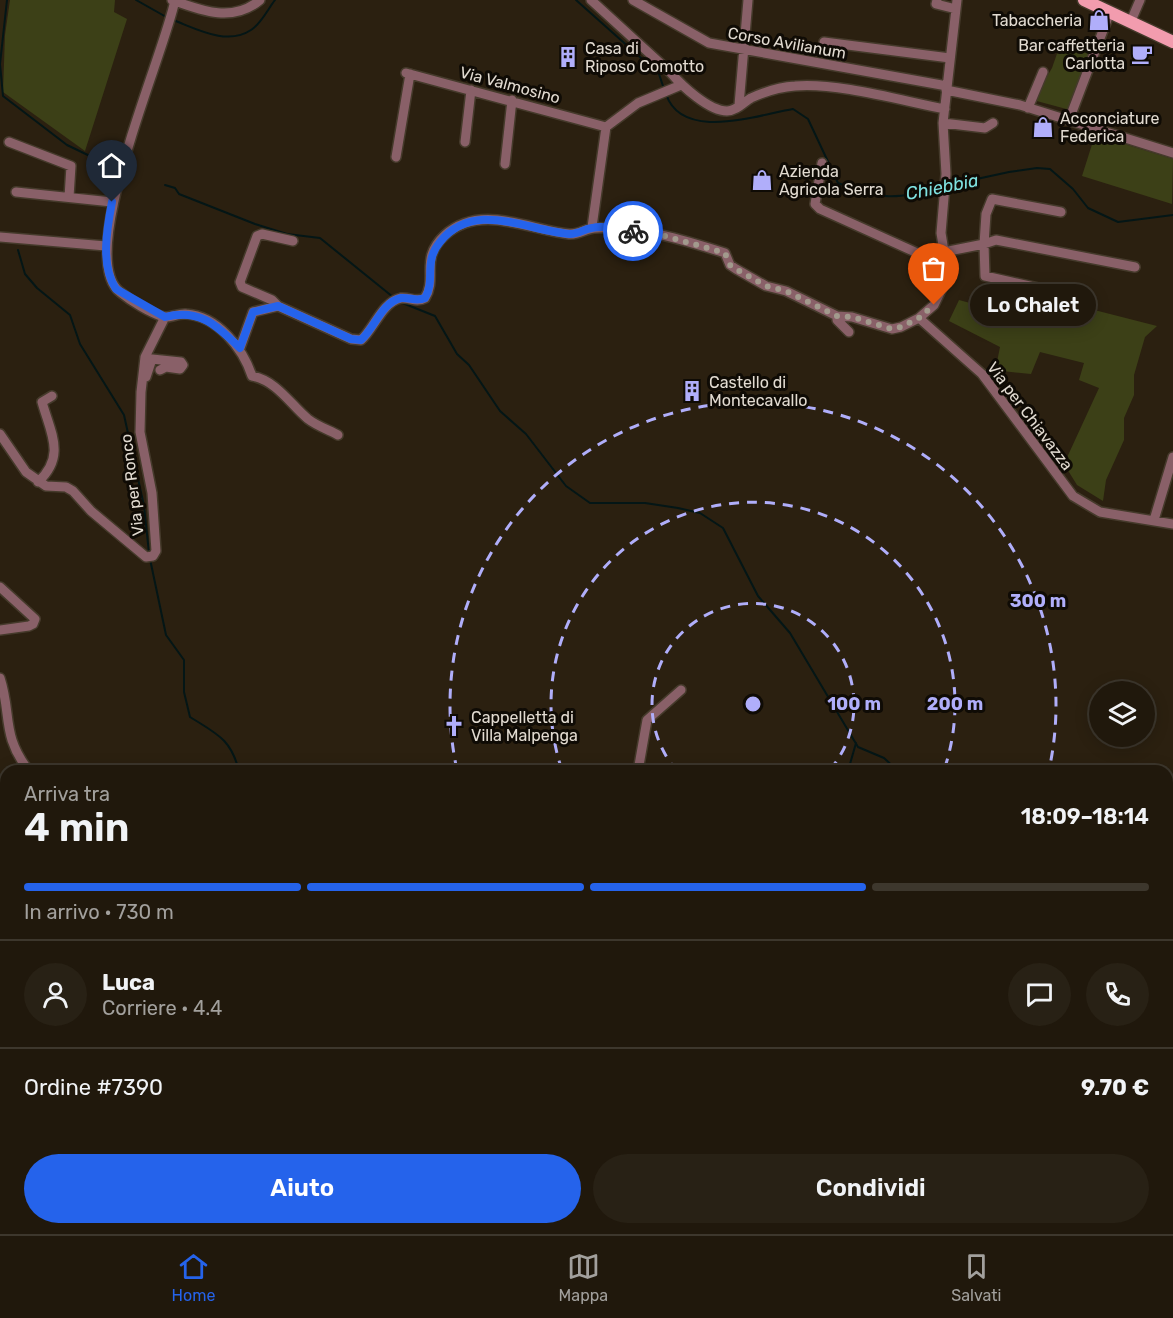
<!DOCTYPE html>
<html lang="it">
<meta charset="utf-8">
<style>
:root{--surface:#20180c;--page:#282115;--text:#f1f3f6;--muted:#a2a09d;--line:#3d372d;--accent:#2563eb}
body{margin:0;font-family:Rubik,sans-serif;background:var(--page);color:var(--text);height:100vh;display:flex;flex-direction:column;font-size:22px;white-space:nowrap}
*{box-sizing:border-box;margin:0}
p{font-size:20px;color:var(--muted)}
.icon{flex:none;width:33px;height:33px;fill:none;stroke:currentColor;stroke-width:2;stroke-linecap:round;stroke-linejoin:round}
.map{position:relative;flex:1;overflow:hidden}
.side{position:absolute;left:0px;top:765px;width:1173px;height:470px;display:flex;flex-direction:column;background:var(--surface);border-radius:18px 18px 0 0;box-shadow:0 3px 15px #0003,0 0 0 2px var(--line)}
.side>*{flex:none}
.buttons{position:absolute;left:1089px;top:681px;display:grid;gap:12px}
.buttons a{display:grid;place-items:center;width:66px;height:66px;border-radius:50%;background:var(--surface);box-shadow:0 3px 15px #0003,0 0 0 2px var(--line);font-size:30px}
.pin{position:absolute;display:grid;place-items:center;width:51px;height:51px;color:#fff;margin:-62px -26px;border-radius:50% 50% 50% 0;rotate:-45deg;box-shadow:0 0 6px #0007}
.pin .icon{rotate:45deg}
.courier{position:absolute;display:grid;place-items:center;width:60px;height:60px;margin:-30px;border:4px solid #2563eb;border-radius:50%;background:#fff;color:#222;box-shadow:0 2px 8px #0007}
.bubble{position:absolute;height:42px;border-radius:21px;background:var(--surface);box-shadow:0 3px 15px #0003,0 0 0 2px var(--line);font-size:20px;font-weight:600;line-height:42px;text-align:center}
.headline em{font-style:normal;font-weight:600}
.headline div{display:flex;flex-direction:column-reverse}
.headline{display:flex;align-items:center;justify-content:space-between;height:102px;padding:0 24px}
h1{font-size:39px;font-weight:600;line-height:45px}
.bar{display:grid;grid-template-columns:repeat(4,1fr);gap:9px 6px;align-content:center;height:72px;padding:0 24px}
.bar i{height:8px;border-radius:4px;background:var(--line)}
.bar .selected{background:var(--accent)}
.bar p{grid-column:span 4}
.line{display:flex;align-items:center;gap:15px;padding:0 24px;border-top:2px solid var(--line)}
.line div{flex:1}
.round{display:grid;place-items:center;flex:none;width:63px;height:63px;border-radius:32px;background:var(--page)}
.action{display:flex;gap:12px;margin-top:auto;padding:12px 24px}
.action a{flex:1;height:69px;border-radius:36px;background:var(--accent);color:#fff;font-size:24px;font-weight:600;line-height:69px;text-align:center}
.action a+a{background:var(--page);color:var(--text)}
.dock{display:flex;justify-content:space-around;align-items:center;height:84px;border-top:2px solid var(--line);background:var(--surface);font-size:16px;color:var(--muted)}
.dock a{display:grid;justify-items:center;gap:3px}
.dock .selected{color:var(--accent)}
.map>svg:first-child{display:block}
.green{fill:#3c4017}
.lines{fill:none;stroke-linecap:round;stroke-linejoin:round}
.stream{stroke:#041616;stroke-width:2}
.minor-casing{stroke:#453a2b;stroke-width:12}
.major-casing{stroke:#453a2b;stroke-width:15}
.minor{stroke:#896068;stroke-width:9}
.major{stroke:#f29cae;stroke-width:12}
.done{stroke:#a29a8d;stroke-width:6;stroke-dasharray:0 10.8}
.route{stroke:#2563eb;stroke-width:8}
.ring{fill:none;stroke:#b0aefa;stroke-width:3;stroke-dasharray:10 8}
.labels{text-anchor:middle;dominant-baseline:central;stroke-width:6;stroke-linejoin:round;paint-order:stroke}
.poi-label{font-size:16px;fill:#e2dbd1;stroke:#0f0b05;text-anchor:start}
.street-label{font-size:16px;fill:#e2dbd1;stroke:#0f0b05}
.water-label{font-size:18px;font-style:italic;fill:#7fe2e1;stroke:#0f0b05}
.centre{fill:#b0aefa;stroke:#0f0b05;stroke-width:3}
.ring-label{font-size:18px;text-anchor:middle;font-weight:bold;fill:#b0aefa;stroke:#0f0b05;stroke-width:6;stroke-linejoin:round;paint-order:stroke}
</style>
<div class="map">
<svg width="1173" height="1234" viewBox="0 0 1173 1234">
<rect width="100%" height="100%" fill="#2b2010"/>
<!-- green -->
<path class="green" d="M10 0H115L114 12 127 19 85 151 3 92 5 35Z
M1068 41 1090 49 1070 110 1033 100 1052 68 1060 45Z
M1095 135 1173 159 1172 204 1082 176Z
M959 300 996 310 1008 316 1059 325 1063 302 1157 326 1145 337 1134 375V395L1124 418V440L1106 480 1103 501 1077 485 1064 464 1099 388 1079 380 1084 363 1040 352 1031 374 1002 371 996 367 1000 347 949 321Z
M6 1186V1228H172L174 1234H0V1188Z"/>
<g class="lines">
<!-- stream -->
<path class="stream" d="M7 0 0 64 3 96 67 145 117 169
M136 0 168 18
M576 0 659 74 664 89
M173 20C197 29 227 46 251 30 261 24 268 9 275 0
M666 94C682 142 757 115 793 109L808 119 838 183C880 200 897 200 941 187
M165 185 175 188 179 194 255 224 287 234 320 238 393 297
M949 185 1009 172 1037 168 1050 169 1073 189 1088 208 1118 222 1173 215
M18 250 25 274 37 288 70 315 80 344 124 415 144 506 149 553
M400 302 435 316 457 354 469 365 500 411 526 434 566 486 590 503H645L678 508 700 513 723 528 758 596 790 633 858 747 884 758 898 771
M150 559 166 635 184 660V692L190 717C217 734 231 739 239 771
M841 771 850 764 856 743
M1167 987 1173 988
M0 988 6 1000
M1167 999 1171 1028 1167 1046
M212 1228 215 1234"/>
<defs>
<path id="minor" d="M172 0C202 11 233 23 260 0
M175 0C165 53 74 257 120 292 131 301 150 313 164 317 170 318 179 313 186 314 218 316 243 349 252 376 277 381 290 404 308 419 317 426 329 430 338 435
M591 0 671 73C682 86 709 111 727 111 736 111 744 102 751 98 764 92 781 87 795 86 836 82 903 101 945 109
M633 0 709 43 947 86
M937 0 936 4 956 9
M1131 21 1140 0
M824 42 950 58
M406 73 606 127
M946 90 1020 105 1173 153
M739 105 748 0
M1028 108 1043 72
M1069 120 1110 12
M943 123 985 128 993 123
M9 142 71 166 69 197
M465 142 471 90
M396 157 410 74
M822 163 815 204 820 209 924 256 984 244 985 276 1043 289
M505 164 512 100
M16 192 112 202
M1061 212 992 199 986 214 984 244 996 240 1135 267
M592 227 606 127 638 103 681 85
M0 237 106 246
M278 306 272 300 242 287 240 282 257 236 262 234 293 241
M837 316V320L849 332
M919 318 982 374 1073 496 1100 512 1173 524
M240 348 253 312 278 306 351 339 361 340C374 329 382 302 401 298 410 297 416 303 425 298 438 277 419 259 445 235 481 203 529 230 569 234 579 235 586 228 595 228 639 226 684 240 725 253L730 265 736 269 766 286 786 291 837 316 852 317 892 329 901 327 919 318 934 305 948 276 941 233 946 174 943 123 957 0
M146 377 152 359 181 362 183 365 180 369 166 367 160 370
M0 434 26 472 46 486 66 487 73 491 91 511 146 557 153 556 156 551 152 493 140 432 141 392 145 357 165 317
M38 482C66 456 51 434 42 402L52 396
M1154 520 1173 457
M0 587 35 619 33 624 29 626 0 630
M0 678C12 715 1 735 29 771
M638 771 647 720 681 690
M700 1228 712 1234
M821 1234 823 1228"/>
<path id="major" d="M1084 0 1173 42"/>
</defs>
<!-- minor casing -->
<use href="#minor" class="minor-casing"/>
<!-- major casing -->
<use href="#major" class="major-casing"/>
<!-- minor -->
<use href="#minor" class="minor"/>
<!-- major -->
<use href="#major" class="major"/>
</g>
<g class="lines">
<!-- done -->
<path class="done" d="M633 231 665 236 725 253 730 265 736 269 766 286 786 291 837 316 852 317 892 329 901 327 919 318 934 305"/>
<!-- route -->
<path class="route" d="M112 202C107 228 100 265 116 289L165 317C200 308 217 326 240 348L253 312 278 306 351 339 361 340C374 329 382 302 401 298 410 297 416 302 425 298 436 280 423 262 440 242 474 199 528 231 570 234 579 234 584 229 592 228 603 225 622 229 633 231"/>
</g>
<!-- distance rings -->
<g class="ring">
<path d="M677 771A101 101 0 1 1 829 771"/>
<path d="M562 770A202 202 0 1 1 944 770"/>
<path d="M457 770A303 303 0 1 1 1049 770"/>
</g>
<!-- icons -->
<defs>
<symbol id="shop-bare" viewBox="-9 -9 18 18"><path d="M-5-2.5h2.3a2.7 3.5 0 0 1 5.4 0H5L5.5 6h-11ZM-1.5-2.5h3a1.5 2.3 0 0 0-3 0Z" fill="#b0aefa" stroke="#0f0b05" stroke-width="2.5" paint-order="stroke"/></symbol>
<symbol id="cafe-bare" viewBox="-9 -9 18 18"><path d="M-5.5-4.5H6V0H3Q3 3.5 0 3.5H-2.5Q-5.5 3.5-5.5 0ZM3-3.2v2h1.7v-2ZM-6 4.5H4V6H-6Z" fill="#b0aefa" stroke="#0f0b05" stroke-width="2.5" paint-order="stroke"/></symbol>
<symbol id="building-bare" viewBox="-9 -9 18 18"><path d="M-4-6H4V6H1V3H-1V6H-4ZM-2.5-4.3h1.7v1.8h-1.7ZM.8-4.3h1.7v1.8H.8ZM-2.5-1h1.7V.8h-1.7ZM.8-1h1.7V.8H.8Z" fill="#b0aefa" stroke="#0f0b05" stroke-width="2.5" paint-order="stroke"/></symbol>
<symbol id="church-bare" viewBox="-9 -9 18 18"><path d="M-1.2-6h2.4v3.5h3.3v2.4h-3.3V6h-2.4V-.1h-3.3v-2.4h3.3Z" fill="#b0aefa" stroke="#0f0b05" stroke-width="2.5" paint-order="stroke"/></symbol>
</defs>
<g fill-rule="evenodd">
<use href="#shop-bare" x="1084" y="5" width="30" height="30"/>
<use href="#cafe-bare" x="1127" y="39" width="30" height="30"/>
<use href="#building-bare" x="553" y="42" width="30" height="30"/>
<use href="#shop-bare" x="1028" y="112" width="30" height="30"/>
<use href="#shop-bare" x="747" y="165" width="30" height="30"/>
<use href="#building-bare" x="677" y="376" width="30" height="30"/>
<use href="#church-bare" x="439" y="711" width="30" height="30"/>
</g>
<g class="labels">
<!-- poi labels -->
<g class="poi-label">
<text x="1082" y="20" text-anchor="end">Tabaccheria</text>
<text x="1125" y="45" text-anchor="end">Bar caffetteria<tspan x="1125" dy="18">Carlotta</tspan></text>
<text x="585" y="48">Casa di<tspan x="585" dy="18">Riposo Comotto</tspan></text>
<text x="1060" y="118">Acconciature<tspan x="1060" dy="18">Federica</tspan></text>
<text x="779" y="171">Azienda<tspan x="779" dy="18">Agricola Serra</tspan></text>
<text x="709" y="382">Castello di<tspan x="709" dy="18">Montecavallo</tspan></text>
<text x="471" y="717">Cappelletta di<tspan x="471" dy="18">Villa Malpenga</tspan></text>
</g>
<!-- street labels -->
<g class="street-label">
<text transform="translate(787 43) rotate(10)">Corso Avilianum</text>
<text transform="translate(510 85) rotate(15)">Via Valmosino</text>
<text transform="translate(1030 416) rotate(53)">Via per Chiavazza</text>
<text transform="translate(132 485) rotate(-97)">Via per Ronco</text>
</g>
<!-- water labels -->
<g class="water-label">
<text transform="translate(942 187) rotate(-11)">Chiebbia</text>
</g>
</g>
<circle cx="753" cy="704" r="9" class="centre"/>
<g class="ring-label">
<text x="1038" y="607">300 m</text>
<text x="854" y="710">100 m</text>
<text x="955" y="710">200 m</text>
</g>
</svg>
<div class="buttons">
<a><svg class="icon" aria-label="layers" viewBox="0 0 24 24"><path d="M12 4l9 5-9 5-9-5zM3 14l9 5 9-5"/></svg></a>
</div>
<div class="pin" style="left:934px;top:305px;background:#ea580c"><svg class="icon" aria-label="bag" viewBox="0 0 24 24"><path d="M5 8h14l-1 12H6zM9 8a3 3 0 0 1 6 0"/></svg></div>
<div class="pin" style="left:112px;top:202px;background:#1f2937"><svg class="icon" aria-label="home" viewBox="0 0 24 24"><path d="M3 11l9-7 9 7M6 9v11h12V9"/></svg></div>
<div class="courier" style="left:633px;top:231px"><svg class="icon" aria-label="bike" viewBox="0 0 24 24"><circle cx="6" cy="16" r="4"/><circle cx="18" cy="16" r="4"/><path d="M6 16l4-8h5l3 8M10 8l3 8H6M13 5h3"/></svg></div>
<div class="bubble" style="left:970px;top:284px;width:126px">Lo Chalet</div>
<section class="side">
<div class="headline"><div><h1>4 min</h1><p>Arriva tra</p></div><em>18:09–18:14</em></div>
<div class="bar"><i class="selected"></i><i class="selected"></i><i class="selected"></i><i></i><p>In arrivo · 730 m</p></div>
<div class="line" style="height:108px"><a class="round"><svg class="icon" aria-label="person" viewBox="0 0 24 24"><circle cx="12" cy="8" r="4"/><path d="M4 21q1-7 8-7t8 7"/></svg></a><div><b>Luca</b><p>Corriere · 4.4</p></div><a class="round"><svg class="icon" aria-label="chat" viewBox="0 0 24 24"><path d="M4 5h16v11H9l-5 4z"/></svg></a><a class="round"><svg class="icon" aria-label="phone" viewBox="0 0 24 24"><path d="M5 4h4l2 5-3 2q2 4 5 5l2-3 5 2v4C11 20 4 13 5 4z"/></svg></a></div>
<div class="line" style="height:78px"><div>Ordine #7390</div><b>9.70 €</b></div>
<div class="action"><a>Aiuto</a><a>Condividi</a></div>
</section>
</div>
<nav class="dock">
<a class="selected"><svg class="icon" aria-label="home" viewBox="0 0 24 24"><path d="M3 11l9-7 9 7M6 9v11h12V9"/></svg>Home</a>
<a><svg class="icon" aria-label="map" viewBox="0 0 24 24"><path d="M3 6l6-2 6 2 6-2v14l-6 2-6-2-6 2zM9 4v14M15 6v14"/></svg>Mappa</a>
<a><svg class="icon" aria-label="saved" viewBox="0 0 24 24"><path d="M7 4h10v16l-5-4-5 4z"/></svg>Salvati</a>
</nav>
